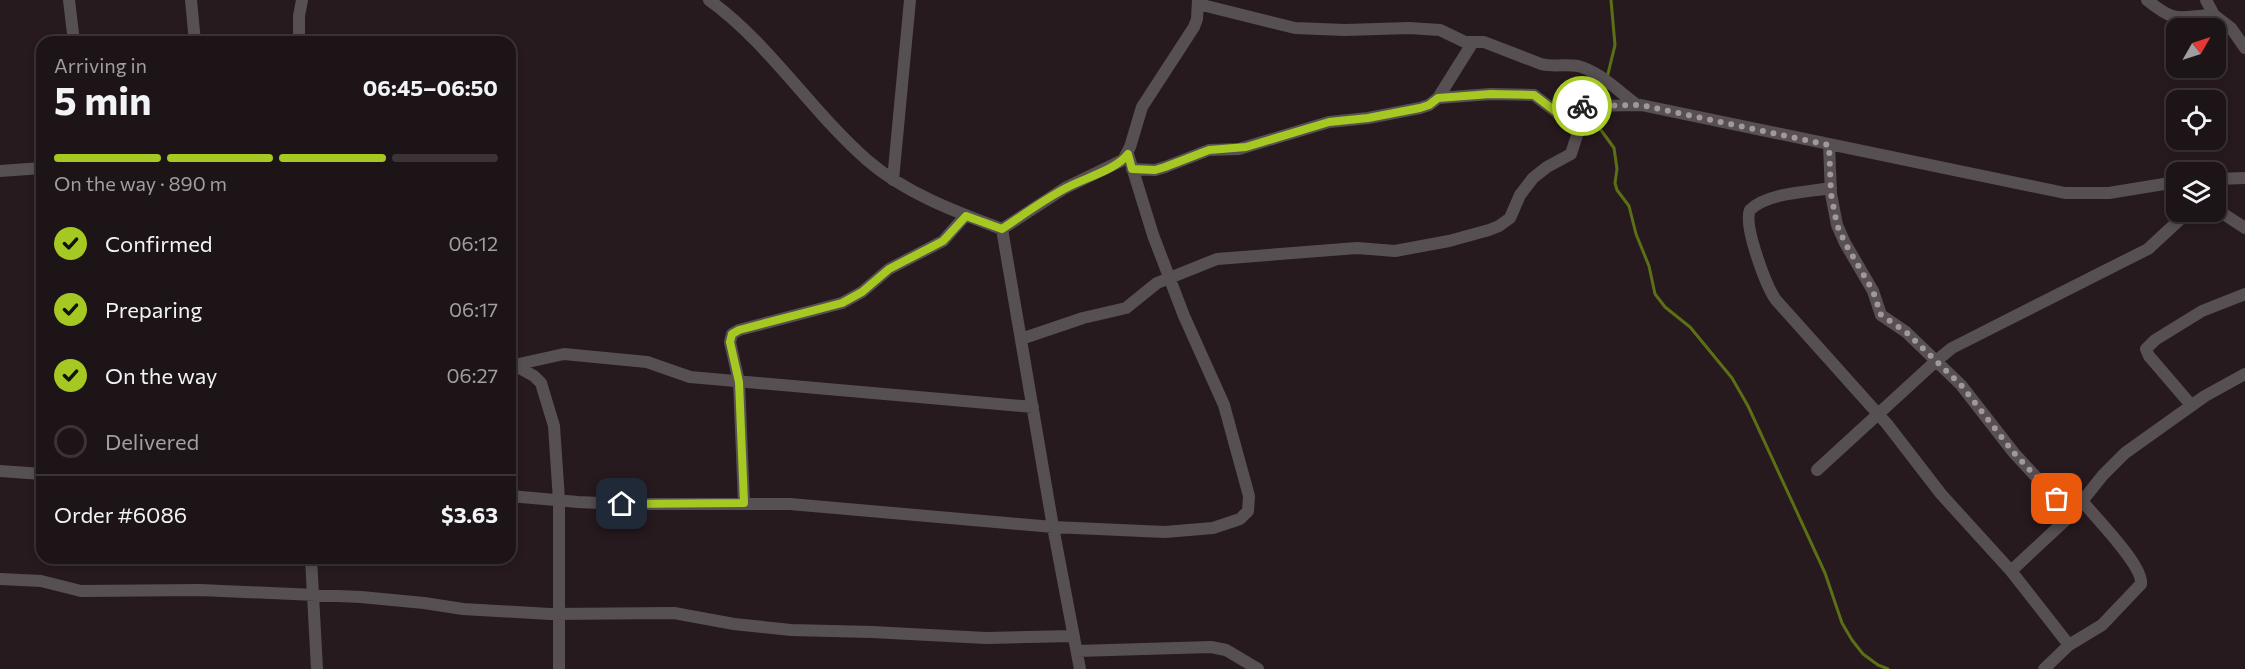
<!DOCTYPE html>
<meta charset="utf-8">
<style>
:root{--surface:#1d1417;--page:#2a2124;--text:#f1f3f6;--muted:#a09ea1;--line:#3b3336;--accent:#a5c822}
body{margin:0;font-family:Commissioner,sans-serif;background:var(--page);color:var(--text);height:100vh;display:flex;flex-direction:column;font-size:22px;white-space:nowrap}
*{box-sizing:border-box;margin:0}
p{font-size:20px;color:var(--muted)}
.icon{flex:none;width:33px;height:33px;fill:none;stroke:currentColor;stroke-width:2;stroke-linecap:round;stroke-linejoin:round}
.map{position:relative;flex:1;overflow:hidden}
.panel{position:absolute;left:36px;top:36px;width:480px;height:528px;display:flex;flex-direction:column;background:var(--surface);border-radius:18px;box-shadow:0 3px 9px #0003,0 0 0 2px var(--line)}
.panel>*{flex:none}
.needle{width:39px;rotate:51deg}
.fabs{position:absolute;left:2166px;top:18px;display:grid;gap:12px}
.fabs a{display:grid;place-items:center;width:60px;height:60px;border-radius:12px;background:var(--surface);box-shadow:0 3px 9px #0003,0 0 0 2px var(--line);font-size:30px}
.pin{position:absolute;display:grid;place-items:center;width:51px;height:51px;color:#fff;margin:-26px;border-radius:12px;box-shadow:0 3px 9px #0006}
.courier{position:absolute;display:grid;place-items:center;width:60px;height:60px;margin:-30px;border:4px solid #a5c822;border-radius:50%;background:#fff;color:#222;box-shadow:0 2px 8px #0007}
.summary em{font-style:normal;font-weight:700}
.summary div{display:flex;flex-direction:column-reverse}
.summary{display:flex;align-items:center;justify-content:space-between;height:102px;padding:0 18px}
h1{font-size:39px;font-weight:700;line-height:45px}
.bar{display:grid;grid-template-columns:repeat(4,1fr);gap:9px 6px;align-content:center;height:72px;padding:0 18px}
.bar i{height:8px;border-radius:4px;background:var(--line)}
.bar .on{background:var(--accent)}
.bar p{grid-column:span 4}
.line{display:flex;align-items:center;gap:15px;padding:0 18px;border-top:2px solid var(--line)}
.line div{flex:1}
ol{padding:0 18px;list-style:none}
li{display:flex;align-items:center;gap:18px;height:66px}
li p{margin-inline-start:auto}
li .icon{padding:6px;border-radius:50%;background:var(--accent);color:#111;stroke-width:4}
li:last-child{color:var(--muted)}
li i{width:33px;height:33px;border:3px solid var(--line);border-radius:50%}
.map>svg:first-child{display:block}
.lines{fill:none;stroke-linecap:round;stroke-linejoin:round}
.stream{stroke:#5b6f15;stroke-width:3}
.minor{stroke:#575053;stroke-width:12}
.done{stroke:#a2989c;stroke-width:6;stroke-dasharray:0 10.8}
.route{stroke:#a5c822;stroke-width:8}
</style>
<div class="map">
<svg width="2245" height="669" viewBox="0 0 2245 669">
<rect width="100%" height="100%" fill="#271a1f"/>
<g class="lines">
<!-- stream -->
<path class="stream" d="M1607 78 1615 45 1611 0
M1605 84 1606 101
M1603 110 1598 120V126L1614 148 1617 169 1615 183 1617 190 1629 206 1636 234 1649 266 1655 294 1665 307 1690 327 1732 378 1748 406 1825 573 1842 623 1852 640 1863 654 1878 665 1888 669"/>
<!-- minor -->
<path class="minor" d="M69 0 74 42
M191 0 195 42
M709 0C768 42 812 112 867 160 905 193 956 212 1002 229
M2147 0C2178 25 2178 16 2214 15L2231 28 2245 48
M2206 0 2214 15
M1198 4 1295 28 1345 30 1409 28 1440 30 1465 42H1484L1541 64C1553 67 1566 64 1578 66 1599 71 1619 92 1637 105
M299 42V16L302 0
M1438 98 1491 94 1534 95 1559 114 1577 106 1641 105 2065 193H2109L2176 182
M1829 145 1831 194 1837 225 1845 243 1873 291 1881 315 1906 332 1961 385 2014 453 2071 515
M1132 169 1155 170 1165 167 1209 150 1239 149 1329 122 1368 118 1420 108 1429 105 1438 98 1473 42
M0 171 42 168
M2216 179 2245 178
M893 180 910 0
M1831 188C1808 192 1766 193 1750 210 1743 225 1766 286 1776 300L1887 424 1941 494 2011 571 2069 645
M2216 209 2245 228
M1002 229 1053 527 1080 669
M1002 229 1065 188 1123 160 1130 147 1142 107 1194 27 1197 19 1198 0
M1021 339 1083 318 1126 308 1157 283 1217 259 1357 248 1395 251 1449 241 1489 230 1499 226 1510 218 1520 195 1533 178 1547 167 1571 154 1586 107
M514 365 534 376 541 383 554 426 559 500V669
M510 366 564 354 647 362 690 377 1033 407
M2191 405 2149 356 2146 349 2155 340 2202 311 2245 294
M1817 470 1936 361 1952 348 2148 249 2188 212
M0 471 42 474
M510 496 578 502 622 504H790L1053 527 1165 532 1213 528 1240 519 1248 511 1249 496 1224 405 1184 316 1153 235 1128 154
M744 503 739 382 730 342 732 334 739 330 842 303 862 292 889 269 943 241 966 215
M311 558 317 669
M2011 571 2071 515 2103 475 2125 453 2205 396 2245 374
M0 579 41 581 81 591 200 590 361 597 424 603 463 609 550 614 674 613 734 624 791 630 872 632 986 638 1074 636
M1077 651 1211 647 1226 650 1258 669
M2044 669 2069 645 2102 625 2141 584C2144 566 2095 517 2083 502"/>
</g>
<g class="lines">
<!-- done -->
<path class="done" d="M1582 106 1641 105 1829 145 1831 194 1837 225 1845 243 1873 291 1881 315 1906 332 1961 385 2014 453 2057 499"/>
<!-- route -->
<path class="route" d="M622 504 744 503 739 382 730 342 732 334 739 330 842 303 862 292 889 269 943 241 966 216 1002 229C1023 215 1043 200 1066 188 1084 178 1116 170 1128 154L1132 169 1155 170 1165 167 1209 150 1246 147 1329 122 1368 118 1420 108 1429 105 1438 98 1491 94 1534 95 1559 114 1577 106H1582"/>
</g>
</svg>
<div class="fabs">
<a><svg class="needle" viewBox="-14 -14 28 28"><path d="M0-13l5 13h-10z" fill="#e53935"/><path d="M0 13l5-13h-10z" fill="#a09ea1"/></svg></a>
<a><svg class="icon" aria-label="locate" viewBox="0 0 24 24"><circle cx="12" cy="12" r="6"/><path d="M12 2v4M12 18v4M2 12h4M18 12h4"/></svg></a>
<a><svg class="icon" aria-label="layers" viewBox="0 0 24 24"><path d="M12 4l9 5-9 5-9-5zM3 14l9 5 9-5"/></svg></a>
</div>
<div class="pin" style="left:2057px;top:499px;background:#ea580c"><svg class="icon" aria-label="bag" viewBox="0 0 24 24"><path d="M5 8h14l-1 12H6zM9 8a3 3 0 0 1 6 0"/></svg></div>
<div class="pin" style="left:622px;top:504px;background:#1f2937"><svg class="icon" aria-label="home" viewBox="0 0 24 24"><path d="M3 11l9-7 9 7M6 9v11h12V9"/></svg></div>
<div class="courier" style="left:1582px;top:106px"><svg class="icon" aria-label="bike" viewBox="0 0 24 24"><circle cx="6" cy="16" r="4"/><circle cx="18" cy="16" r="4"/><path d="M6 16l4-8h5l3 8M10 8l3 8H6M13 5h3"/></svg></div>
<section class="panel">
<div class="summary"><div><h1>5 min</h1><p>Arriving in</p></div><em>06:45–06:50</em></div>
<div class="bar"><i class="on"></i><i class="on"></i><i class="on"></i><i></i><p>On the way · 890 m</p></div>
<ol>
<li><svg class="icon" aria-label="check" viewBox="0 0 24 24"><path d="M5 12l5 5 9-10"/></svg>Confirmed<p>06:12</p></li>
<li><svg class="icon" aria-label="check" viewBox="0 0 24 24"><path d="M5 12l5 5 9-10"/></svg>Preparing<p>06:17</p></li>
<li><svg class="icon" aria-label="check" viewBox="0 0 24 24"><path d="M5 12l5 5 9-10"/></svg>On the way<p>06:27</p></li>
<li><i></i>Delivered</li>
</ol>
<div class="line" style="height:78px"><div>Order #6086</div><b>$3.63</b></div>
</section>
</div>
